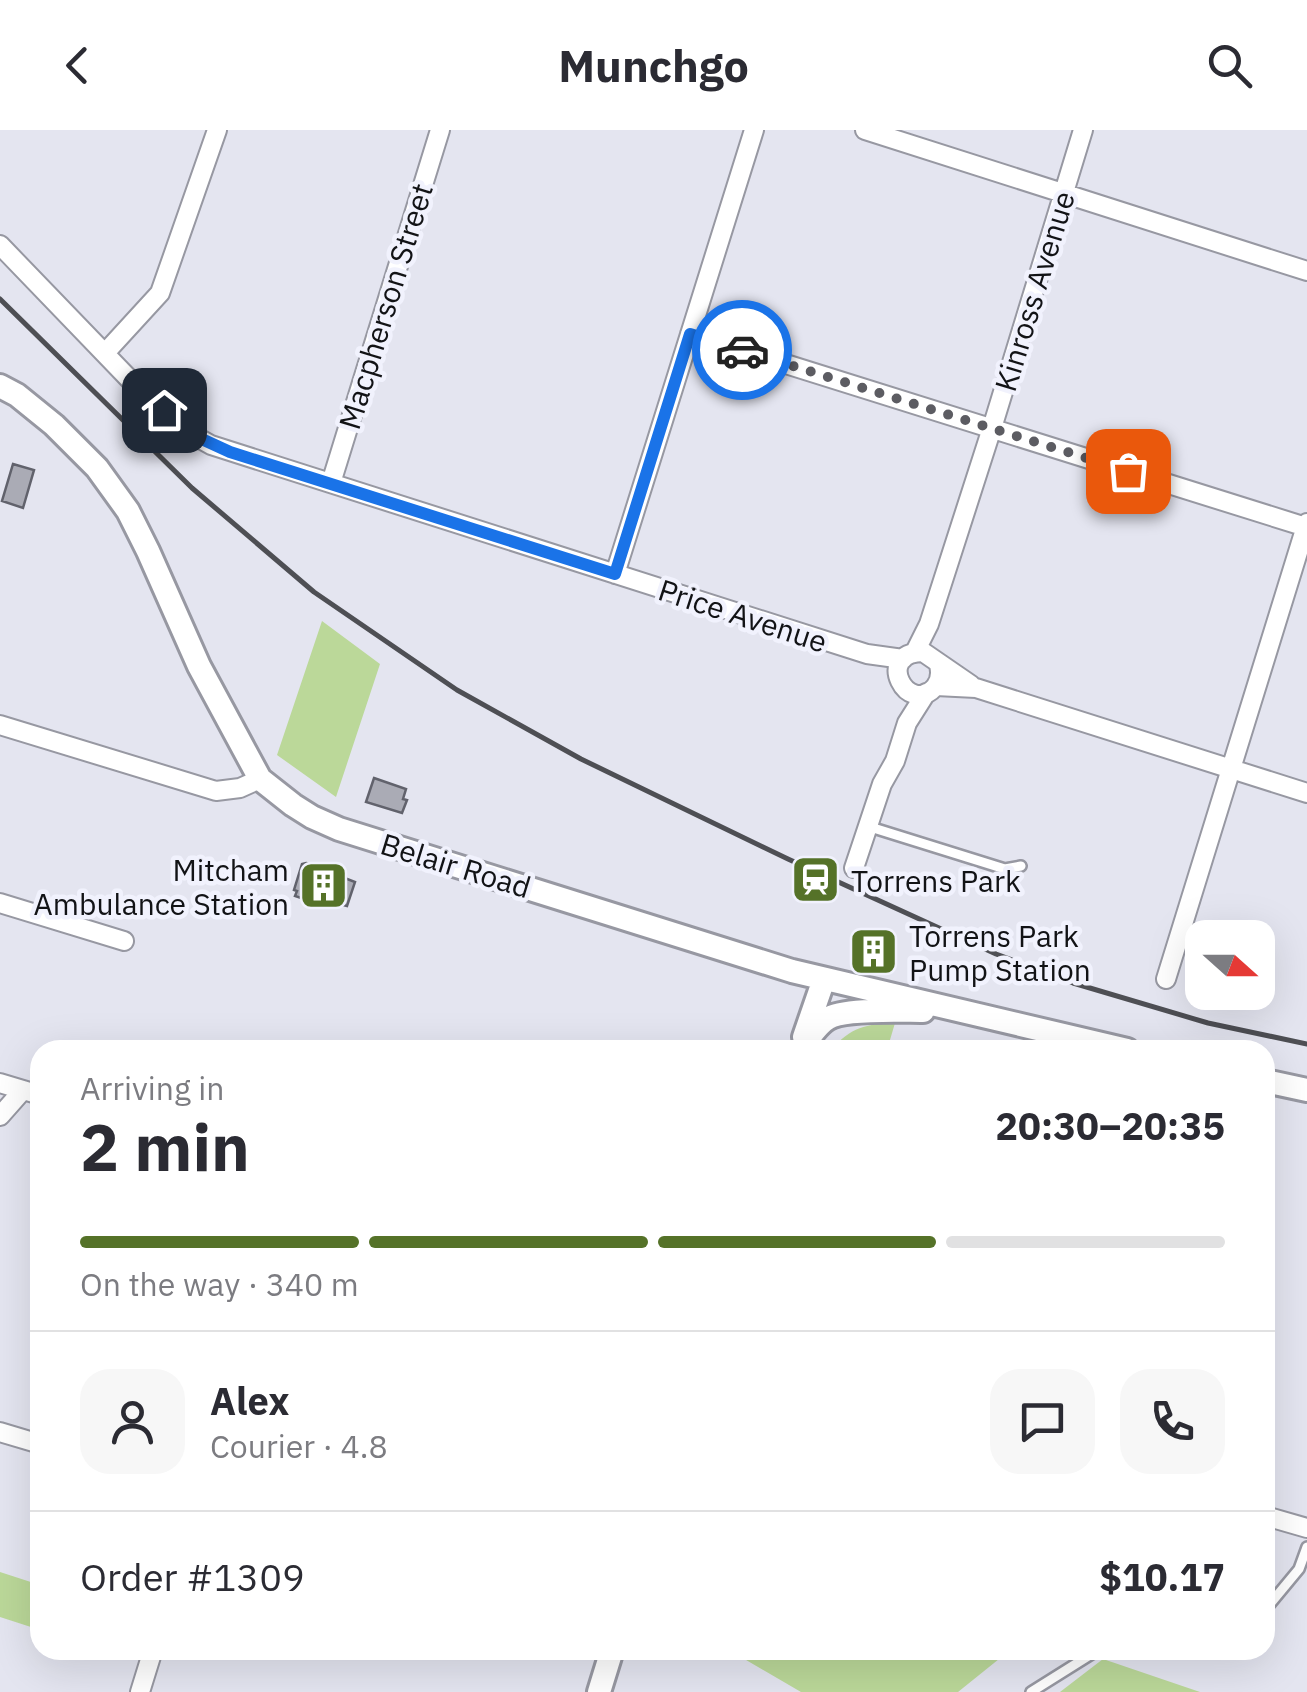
<!DOCTYPE html>
<meta charset="utf-8">
<style>
:root{--surface:#fff;--page:#f7f7f7;--text:#2b2b33;--muted:#7c7c81;--line:#e1e1e2;--accent:#557228}
body{margin:0;font-family:"IBM Plex Sans",sans-serif;background:var(--page);color:var(--text);height:100vh;display:flex;flex-direction:column;font-size:38px;white-space:nowrap}
*{box-sizing:border-box;margin:0}
p{font-size:32px;color:var(--muted)}
.icon{flex:none;width:55px;height:55px;fill:none;stroke:currentColor;stroke-width:2;stroke-linecap:round;stroke-linejoin:round}
.map{position:relative;flex:1;overflow:hidden}
.details{position:absolute;left:30px;top:910px;width:1245px;height:620px;display:flex;flex-direction:column;background:var(--surface);border-radius:30px;box-shadow:0 10px 40px #0002}
.details>*{flex:none}
.needle{width:65px;rotate:111deg}
.buttons{position:absolute;left:1185px;top:790px;display:grid;gap:20px}
.buttons a{display:grid;place-items:center;width:90px;height:90px;border-radius:20px;background:var(--surface);box-shadow:0 10px 40px #0002;font-size:50px}
.pin{position:absolute;display:grid;place-items:center;width:85px;height:85px;color:#fff;margin:-42px;border-radius:20px;box-shadow:0 5px 15px #0006}
.courier{position:absolute;display:grid;place-items:center;width:100px;height:100px;margin:-50px;border:8px solid #1a73e8;border-radius:50%;background:#fff;color:#222;box-shadow:0 2px 12px #0007}
.summary em{font-style:normal;font-weight:700}
.summary div{display:flex;flex-direction:column-reverse}
.summary{display:flex;align-items:center;justify-content:space-between;height:170px;padding:0 50px}
h1{font-size:65px;font-weight:700;line-height:75px}
.bar{display:grid;grid-template-columns:repeat(4,1fr);gap:15px 10px;align-content:center;height:120px;padding:0 50px}
.bar i{height:12px;border-radius:8px;background:var(--line)}
.bar .current{background:var(--accent)}
.bar p{grid-column:span 4}
.line{display:flex;align-items:center;gap:25px;padding:0 50px;border-top:2px solid var(--line)}
.line div{flex:1}
.round{display:grid;place-items:center;flex:none;width:105px;height:105px;border-radius:30px;background:var(--page)}
header{display:flex;justify-content:space-between;align-items:center;height:130px;padding:0 50px;background:var(--surface);font-size:45px;font-weight:700}
.map>svg:first-child{display:block}
.green{fill:#bbd899}
.building{fill:#aaabb5;stroke:#61626c;stroke-width:2.5}
.lines{fill:none;stroke-linecap:round;stroke-linejoin:round}
.lane-casing{stroke:#9798a2;stroke-width:14}
.street-casing{stroke:#9798a2;stroke-width:22}
.secondary-casing{stroke:#9798a2;stroke-width:28}
.lane{stroke:#fff;stroke-width:9}
.street{stroke:#fff;stroke-width:18}
.secondary{stroke:#fff;stroke-width:22}
.rail{stroke:#4e4f54;stroke-width:5}
.done{stroke:#5c5c62;stroke-width:10;stroke-dasharray:0 18}
.route{stroke:#1a73e8;stroke-width:12}
.labels{text-anchor:middle;dominant-baseline:central;stroke-width:9;stroke-linejoin:round;paint-order:stroke}
.street-label{font-size:30px;fill:#121316;stroke:#f1f2fd}
.poi-label{font-size:30px;fill:#121316;stroke:#f1f2fd;text-anchor:start}
</style>
<header><svg class="icon" aria-label="back" viewBox="0 0 24 24"><path d="M15 5l-7 7 7 7"/></svg>Munchgo<svg class="icon" aria-label="search" viewBox="0 0 24 24"><circle cx="10" cy="10" r="6"/><path d="M15 15l6 6"/></svg></header>
<div class="map">
<svg width="1307" height="1562" viewBox="0 0 1307 1562">
<rect width="100%" height="100%" fill="#e4e5f0"/>
<!-- green -->
<path class="green" d="M322 491 380 534 336 667 277 625Z
M895 893 887 920H831C851 897 866 894 895 893Z
M0 1442 40 1455V1480L34 1498 0 1487Z
M729 1520H1005L999 1529 958 1562H801Z
M1103 1529 1200 1562H1060Z"/>
<!-- building -->
<path class="building" d="M13 334 34 340 23 378 2 371Z
M374 648 406 659 403 669 407 670 402 683 366 672Z
M306 733 355 752 347 776 324 770 322 775 295 766 297 761 294 760 302 734Z
M861 808 892 815 887 835 857 828Z"/>
<g class="lines">
<defs>
<path id="lane" d="M867 696 1005 739 1021 736
M1265 1480 1299 1439 1307 1417
M1031 1562 1098 1520"/>
<path id="street" d="M865 0 1307 141
M0 115 134 254 193 305 211 315 867 524 903 529
M690 204 1306 397
M105 223 160 163 217 0
M331 353 440 0
M615 444 754 0
M915 522 929 494 992 298 1083 0
M939 535C941 543 941 550 935 557 908 587 873 523 923 522L971 555
M936 556 976 558 1307 663
M0 595 216 661 240 658 260 649
M854 738 882 654 895 631 907 593 926 563
M0 773 124 811
M1166 849 1307 393
M0 953 40 965
M0 986 23 960
M0 1302 40 1314
M1265 1386 1307 1398
M140 1562 153 1520"/>
<path id="secondary" d="M0 256 17 265 54 295 97 338 128 381 148 421 199 536 260 649 293 675 312 687 339 699 792 841 1127 920
M804 907 824 849
M801 920C808 909 816 896 827 889 843 878 901 881 923 881
M1265 951 1307 960
M599 1562 612 1520"/>
</defs>
<!-- lane casing -->
<use href="#lane" class="lane-casing"/>
<!-- street casing -->
<use href="#street" class="street-casing"/>
<!-- secondary casing -->
<use href="#secondary" class="secondary-casing"/>
<!-- lane -->
<use href="#lane" class="lane"/>
<!-- street -->
<use href="#street" class="street"/>
<!-- secondary -->
<use href="#secondary" class="secondary"/>
<!-- rail -->
<path class="rail" d="M0 169 192 358 314 462 457 560 581 629 788 729 996 824 1073 853 1208 893 1307 914"/>
</g>
<g class="lines">
<!-- done -->
<path class="done" d="M742 220 1128 341"/>
<!-- route -->
<path class="route" d="M164 280 193 305 230 322 615 444 690 204 742 220"/>
</g>
<!-- icons -->
<defs>
<symbol id="station-square" viewBox="-11 -11 22 22"><rect x="-9" y="-9" width="18" height="18" rx="4" fill="#557228" stroke="#f1f2fd"/><path d="M-3-6H3Q5-6 5-4V2Q5 4 3 4L4.5 6H3L1.5 4h-3L-3 6H-4.5L-3 4Q-5 4-5 2V-4Q-5-6-3-6ZM-3.5-4v3h7v-3ZM-3.5 1v1.5H-2V1ZM2 1v1.5H3.5V1Z" fill="#fff"/></symbol>
<symbol id="building-square" viewBox="-11 -11 22 22"><rect x="-9" y="-9" width="18" height="18" rx="4" fill="#557228" stroke="#f1f2fd"/><path d="M-4-6H4V6H1V3H-1V6H-4ZM-2.5-4.3h1.7v1.8h-1.7ZM.8-4.3h1.7v1.8H.8ZM-2.5-1h1.7V.8h-1.7ZM.8-1h1.7V.8H.8Z" fill="#fff"/></symbol>
</defs>
<g fill-rule="evenodd">
<use href="#station-square" x="788" y="722" width="55" height="55"/>
<use href="#building-square" x="296" y="728" width="55" height="55"/>
<use href="#building-square" x="846" y="794" width="55" height="55"/>
</g>
<g class="labels">
<!-- street labels -->
<g class="street-label">
<text transform="translate(1034 161) rotate(-73)">Kinross Avenue</text>
<text transform="translate(385 176) rotate(-73)">Macpherson Street</text>
<text transform="translate(743 485) rotate(18)">Price Avenue</text>
<text transform="translate(456 735) rotate(17)">Belair Road</text>
</g>
<!-- poi labels -->
<g class="poi-label">
<text x="289" y="739" text-anchor="end">Mitcham<tspan x="289" dy="34">Ambulance Station</tspan></text>
<text x="851" y="750">Torrens Park</text>
<text x="909" y="805">Torrens Park<tspan x="909" dy="34">Pump Station</tspan></text>
</g>
</g>
</svg>
<div class="buttons">
<a><svg class="needle" viewBox="-14 -14 28 28"><path d="M0-13l5 13h-10z" fill="#e53935"/><path d="M0 13l5-13h-10z" fill="#7c7c81"/></svg></a>
</div>
<div class="pin" style="left:1128px;top:341px;background:#ea580c"><svg class="icon" aria-label="bag" viewBox="0 0 24 24"><path d="M5 8h14l-1 12H6zM9 8a3 3 0 0 1 6 0"/></svg></div>
<div class="pin" style="left:164px;top:280px;background:#1f2937"><svg class="icon" aria-label="home" viewBox="0 0 24 24"><path d="M3 11l9-7 9 7M6 9v11h12V9"/></svg></div>
<div class="courier" style="left:742px;top:220px"><svg class="icon" aria-label="car" viewBox="0 0 24 24"><path d="M5 17H2v-5l4-1 3-4h7l3 4 3 1v5h-3M9 17h6M6 11h13"/><circle cx="7" cy="17" r="2"/><circle cx="17" cy="17" r="2"/></svg></div>
<section class="details">
<div class="summary"><div><h1>2 min</h1><p>Arriving in</p></div><em>20:30–20:35</em></div>
<div class="bar"><i class="current"></i><i class="current"></i><i class="current"></i><i></i><p>On the way · 340 m</p></div>
<div class="line" style="height:180px"><a class="round"><svg class="icon" aria-label="person" viewBox="0 0 24 24"><circle cx="12" cy="8" r="4"/><path d="M4 21q1-7 8-7t8 7"/></svg></a><div><b>Alex</b><p>Courier · 4.8</p></div><a class="round"><svg class="icon" aria-label="chat" viewBox="0 0 24 24"><path d="M4 5h16v11H9l-5 4z"/></svg></a><a class="round"><svg class="icon" aria-label="phone" viewBox="0 0 24 24"><path d="M5 4h4l2 5-3 2q2 4 5 5l2-3 5 2v4C11 20 4 13 5 4z"/></svg></a></div>
<div class="line" style="height:130px"><div>Order #1309</div><b>$10.17</b></div>
</section>
</div>
